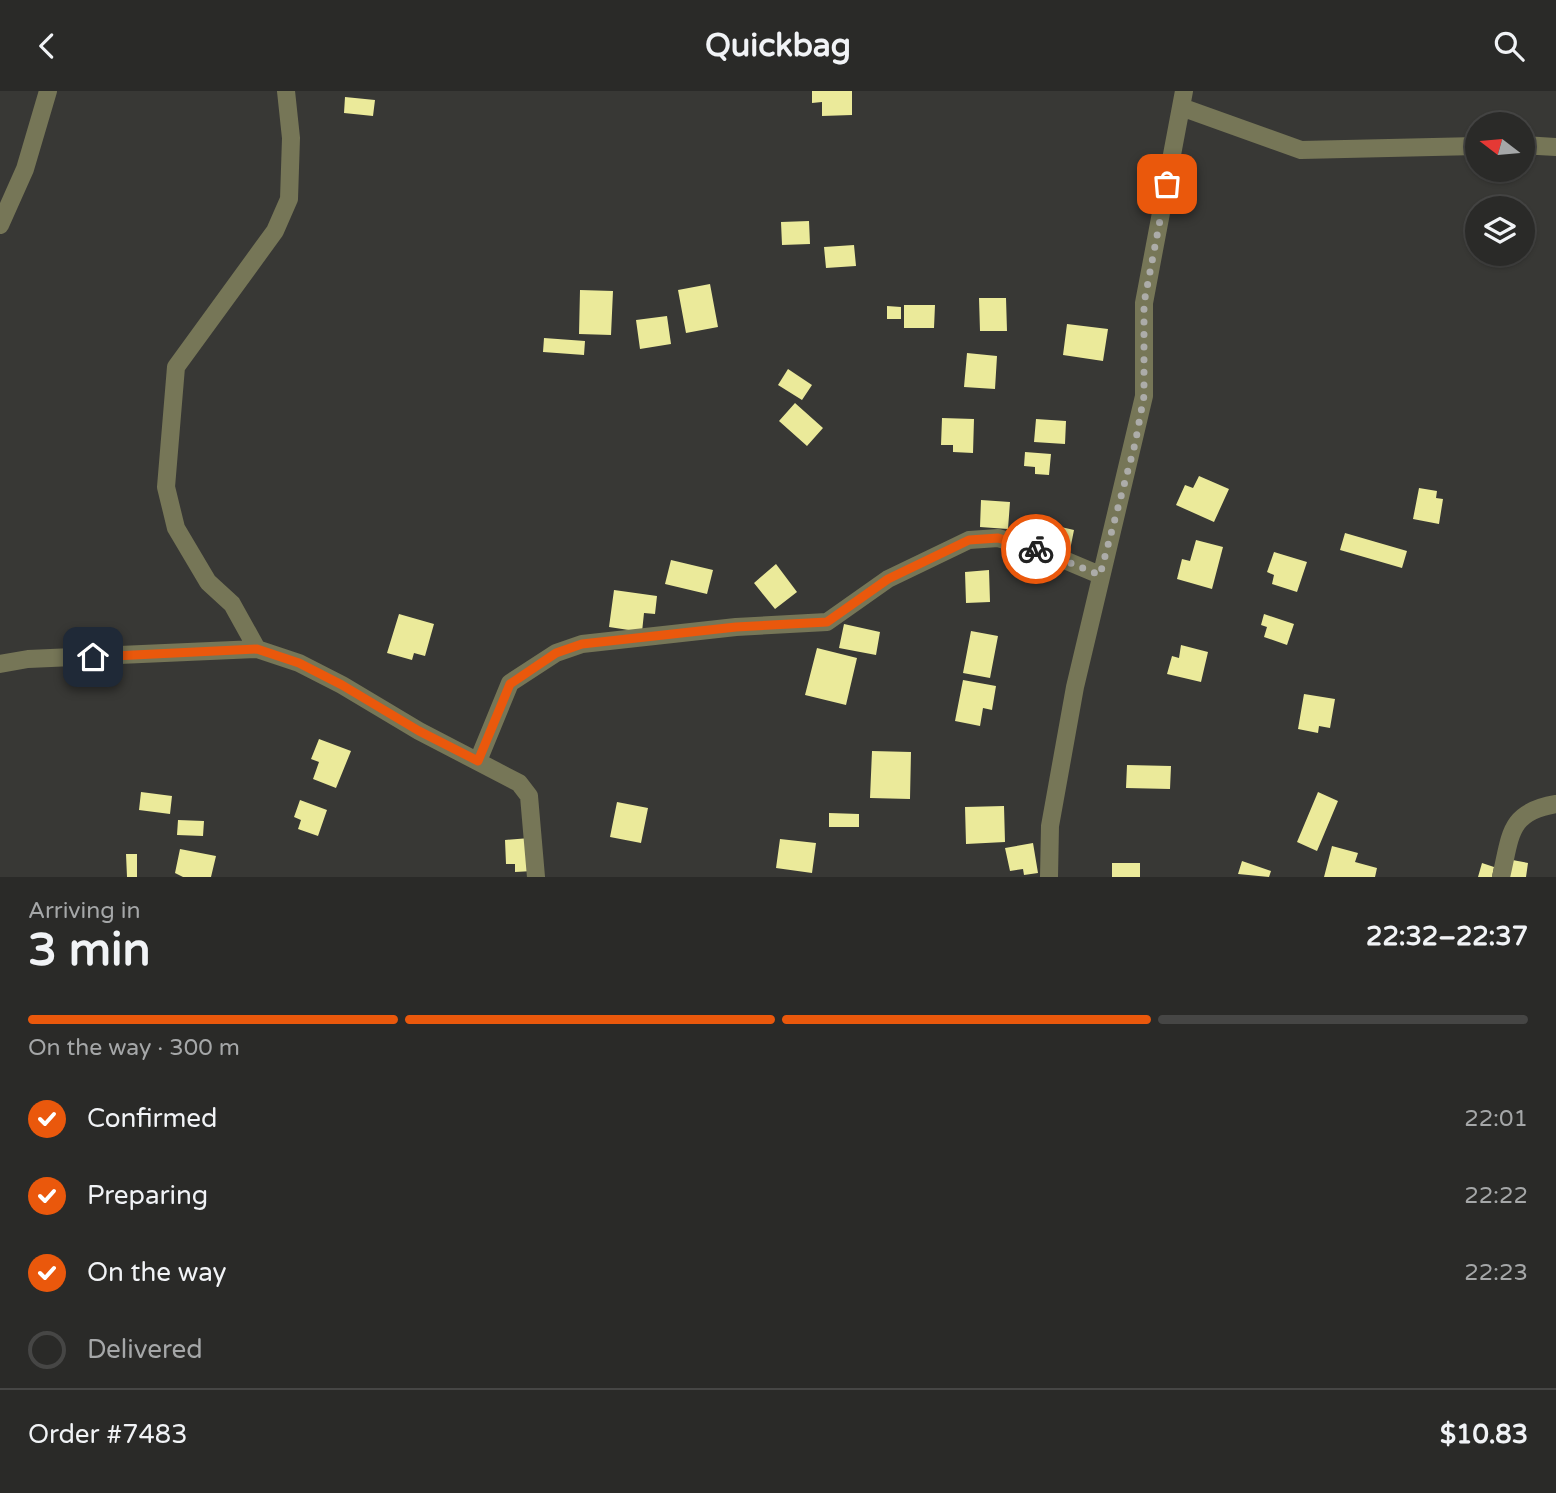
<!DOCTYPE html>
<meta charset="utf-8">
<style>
:root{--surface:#2a2a28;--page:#323230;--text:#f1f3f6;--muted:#a5a7a8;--line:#464645;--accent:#ea580c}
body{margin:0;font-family:"Varela Round",sans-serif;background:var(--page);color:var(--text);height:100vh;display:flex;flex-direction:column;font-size:26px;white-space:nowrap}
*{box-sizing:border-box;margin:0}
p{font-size:23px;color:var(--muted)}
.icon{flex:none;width:38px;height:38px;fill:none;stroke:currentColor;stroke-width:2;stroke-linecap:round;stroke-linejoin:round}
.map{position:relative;height:786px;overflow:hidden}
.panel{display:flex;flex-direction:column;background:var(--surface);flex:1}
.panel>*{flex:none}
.needle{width:46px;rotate:286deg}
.controls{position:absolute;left:1465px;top:21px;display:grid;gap:14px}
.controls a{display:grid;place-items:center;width:70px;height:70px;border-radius:50%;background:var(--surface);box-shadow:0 2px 5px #0004,0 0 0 2px var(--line);font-size:35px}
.pin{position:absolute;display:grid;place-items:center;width:60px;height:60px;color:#fff;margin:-30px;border-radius:14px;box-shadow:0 4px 10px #0006}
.courier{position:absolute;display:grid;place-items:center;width:70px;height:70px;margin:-35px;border:5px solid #ea580c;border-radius:50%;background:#fff;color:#222;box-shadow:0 2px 9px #0007}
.summary em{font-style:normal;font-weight:700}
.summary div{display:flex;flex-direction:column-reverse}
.summary{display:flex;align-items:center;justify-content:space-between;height:119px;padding:0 28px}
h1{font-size:46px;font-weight:700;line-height:52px}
.bar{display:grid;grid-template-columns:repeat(4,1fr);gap:10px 7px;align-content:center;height:84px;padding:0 28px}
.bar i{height:9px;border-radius:5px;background:var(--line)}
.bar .active{background:var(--accent)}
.bar p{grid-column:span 4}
.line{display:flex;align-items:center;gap:18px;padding:0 28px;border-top:2px solid var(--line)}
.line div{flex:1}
ol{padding:0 28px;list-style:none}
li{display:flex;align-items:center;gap:21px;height:77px}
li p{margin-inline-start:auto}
li .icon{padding:7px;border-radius:50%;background:var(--accent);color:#fff;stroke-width:4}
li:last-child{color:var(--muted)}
li i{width:38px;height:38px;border:4px solid var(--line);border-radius:50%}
header{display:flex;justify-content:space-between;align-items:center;height:91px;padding:0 28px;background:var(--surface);font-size:32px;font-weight:700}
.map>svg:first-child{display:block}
.building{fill:#ebea9a}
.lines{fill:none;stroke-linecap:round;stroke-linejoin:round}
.minor{stroke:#767657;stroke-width:18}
.done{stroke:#acaca9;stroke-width:7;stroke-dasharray:0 12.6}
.route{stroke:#ea580c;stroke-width:9}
</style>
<header><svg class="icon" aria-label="back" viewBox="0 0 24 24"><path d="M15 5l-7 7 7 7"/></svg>Quickbag<svg class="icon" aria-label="search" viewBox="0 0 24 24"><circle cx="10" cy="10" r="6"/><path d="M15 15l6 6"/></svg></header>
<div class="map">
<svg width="1556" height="786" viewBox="0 0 1556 786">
<rect width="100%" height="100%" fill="#383835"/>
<!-- building -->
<path class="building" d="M812 0H852V24L822 25V11L812 12Z
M345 6 375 9 373 25 344 22Z
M809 130 810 153 782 154 781 131Z
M854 154 856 175 826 177 824 156Z
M710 193 718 236 686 242 678 199Z
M580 199 613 200 611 244 579 243Z
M979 207H1006L1007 240H980Z
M904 214H935L934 237H904Z
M887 215 901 216V228H887Z
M667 225 671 253 640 258 636 229Z
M1067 233 1108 238 1103 270 1063 264Z
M544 247 585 250 584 264 543 261Z
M967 262 997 265 995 298 964 296Z
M788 278 812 294 802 309 778 294Z
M795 312 823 337 807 355 779 330Z
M942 327 974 328 973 362 953 361V354H941Z
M1036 328 1066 330 1065 353 1034 351Z
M1025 361 1051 363 1049 384 1035 383V376L1024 375Z
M1199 385 1229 398 1214 431 1176 414 1185 394 1193 397Z
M1419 397 1437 400 1436 407 1443 408 1439 433 1413 428Z
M981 409 1010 411 1008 438 980 436Z
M1048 433 1074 439 1070 459 1043 453Z
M1345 442 1407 460 1402 477 1340 459Z
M1196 449 1223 456 1212 498 1177 488 1182 468 1190 470Z
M1274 461 1307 471 1297 501 1272 493 1274 484 1267 481Z
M671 469 713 479 707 503 665 493Z
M776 473 797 501 775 518 754 492Z
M989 479 990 511 966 512 965 481Z
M614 499 657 505 655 523 644 522 642 541 609 536Z
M399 523 434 533 425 565 414 562 412 569 387 562Z
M1264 523 1294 533 1287 554 1264 546 1267 536 1261 534Z
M844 533 880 541 876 564 839 557Z
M971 540 998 545 990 587 963 582Z
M1181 554 1208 561 1201 591 1167 583 1172 565 1179 567Z
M817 557 857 567 846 614 805 604Z
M963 589 996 595 992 619 983 617 980 635 955 630Z
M1304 603 1335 608 1330 637 1319 635 1318 642 1298 638Z
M319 648 351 660 336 697 313 688 319 671 311 668Z
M872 660 911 661 910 708 870 707Z
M1127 674 1171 675 1170 698 1126 697Z
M141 701 172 705 170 723 139 719Z
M1318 701 1338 710 1317 760 1297 751Z
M300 709 327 719 318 745 298 738 301 729 294 726Z
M617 711 648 717 641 752 610 746Z
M1004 715 1005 751 966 753 965 716Z
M829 722 859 723V736H829Z
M178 729 204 730 203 745 177 744Z
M530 747 533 780 515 781V773H506L505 749Z
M780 748 816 752 812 782 776 777Z
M1033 752 1038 782 1024 784 1023 778 1010 780 1005 757Z
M1332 755 1358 762 1355 771 1377 777 1375 786H1324Z
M180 758 216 765 211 786H183L175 782Z
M126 763H137V786H127Z
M1507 768 1528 772 1526 786H1504Z
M1242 770 1271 780 1269 786 1238 783Z
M1112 772H1140V786H1112Z
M1482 772 1494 776 1492 786H1478Z"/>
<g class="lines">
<!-- minor -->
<path class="minor" d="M1181 16 1301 59 1477 55
M1522 54 1556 56
M0 134 25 78 48 0
M257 558 232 513 208 491 176 437 166 396 176 276 275 140 289 108 291 47 286 0
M0 573 28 568 257 558 299 572 342 594 419 640 519 692 529 705 536 786
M478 670 510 592 556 562 582 553 736 536 827 531 888 488 969 449 998 447 1043 460 1100 484
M1049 786 1050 735 1075 596 1144 305V212L1184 0
M1501 786C1511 744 1508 721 1556 713"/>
</g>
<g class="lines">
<!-- done -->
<path class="done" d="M1036 458 1100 484 1135 353 1144 305V212L1167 93"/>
<!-- route -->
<path class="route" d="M93 566 257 558 299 572 342 594 419 640 478 670 510 593 556 562 582 553 736 536 827 531 888 488 969 449 998 447 1036 458"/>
</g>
</svg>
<div class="controls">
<a><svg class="needle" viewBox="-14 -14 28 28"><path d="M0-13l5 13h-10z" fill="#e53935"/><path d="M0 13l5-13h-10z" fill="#a5a7a8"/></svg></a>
<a><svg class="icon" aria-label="layers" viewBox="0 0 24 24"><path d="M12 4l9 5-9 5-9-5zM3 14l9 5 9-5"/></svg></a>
</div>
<div class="pin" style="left:1167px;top:93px;background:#ea580c"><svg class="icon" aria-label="bag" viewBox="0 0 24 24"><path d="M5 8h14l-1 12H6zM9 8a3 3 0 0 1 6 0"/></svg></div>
<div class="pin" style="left:93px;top:566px;background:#1f2937"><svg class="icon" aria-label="home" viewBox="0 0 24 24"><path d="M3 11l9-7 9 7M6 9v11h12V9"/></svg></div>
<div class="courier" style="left:1036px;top:458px"><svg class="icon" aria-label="bike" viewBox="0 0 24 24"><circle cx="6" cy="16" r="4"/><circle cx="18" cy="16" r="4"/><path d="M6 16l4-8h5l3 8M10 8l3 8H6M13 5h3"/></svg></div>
</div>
<section class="panel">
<div class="summary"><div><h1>3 min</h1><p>Arriving in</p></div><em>22:32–22:37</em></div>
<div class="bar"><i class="active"></i><i class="active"></i><i class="active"></i><i></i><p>On the way · 300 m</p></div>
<ol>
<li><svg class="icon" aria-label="check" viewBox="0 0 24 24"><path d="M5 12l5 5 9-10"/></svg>Confirmed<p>22:01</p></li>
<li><svg class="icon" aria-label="check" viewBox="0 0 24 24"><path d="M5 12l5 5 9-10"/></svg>Preparing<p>22:22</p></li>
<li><svg class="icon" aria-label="check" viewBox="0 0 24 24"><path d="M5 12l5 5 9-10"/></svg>On the way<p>22:23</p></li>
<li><i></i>Delivered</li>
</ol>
<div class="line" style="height:91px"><div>Order #7483</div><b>$10.83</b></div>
</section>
